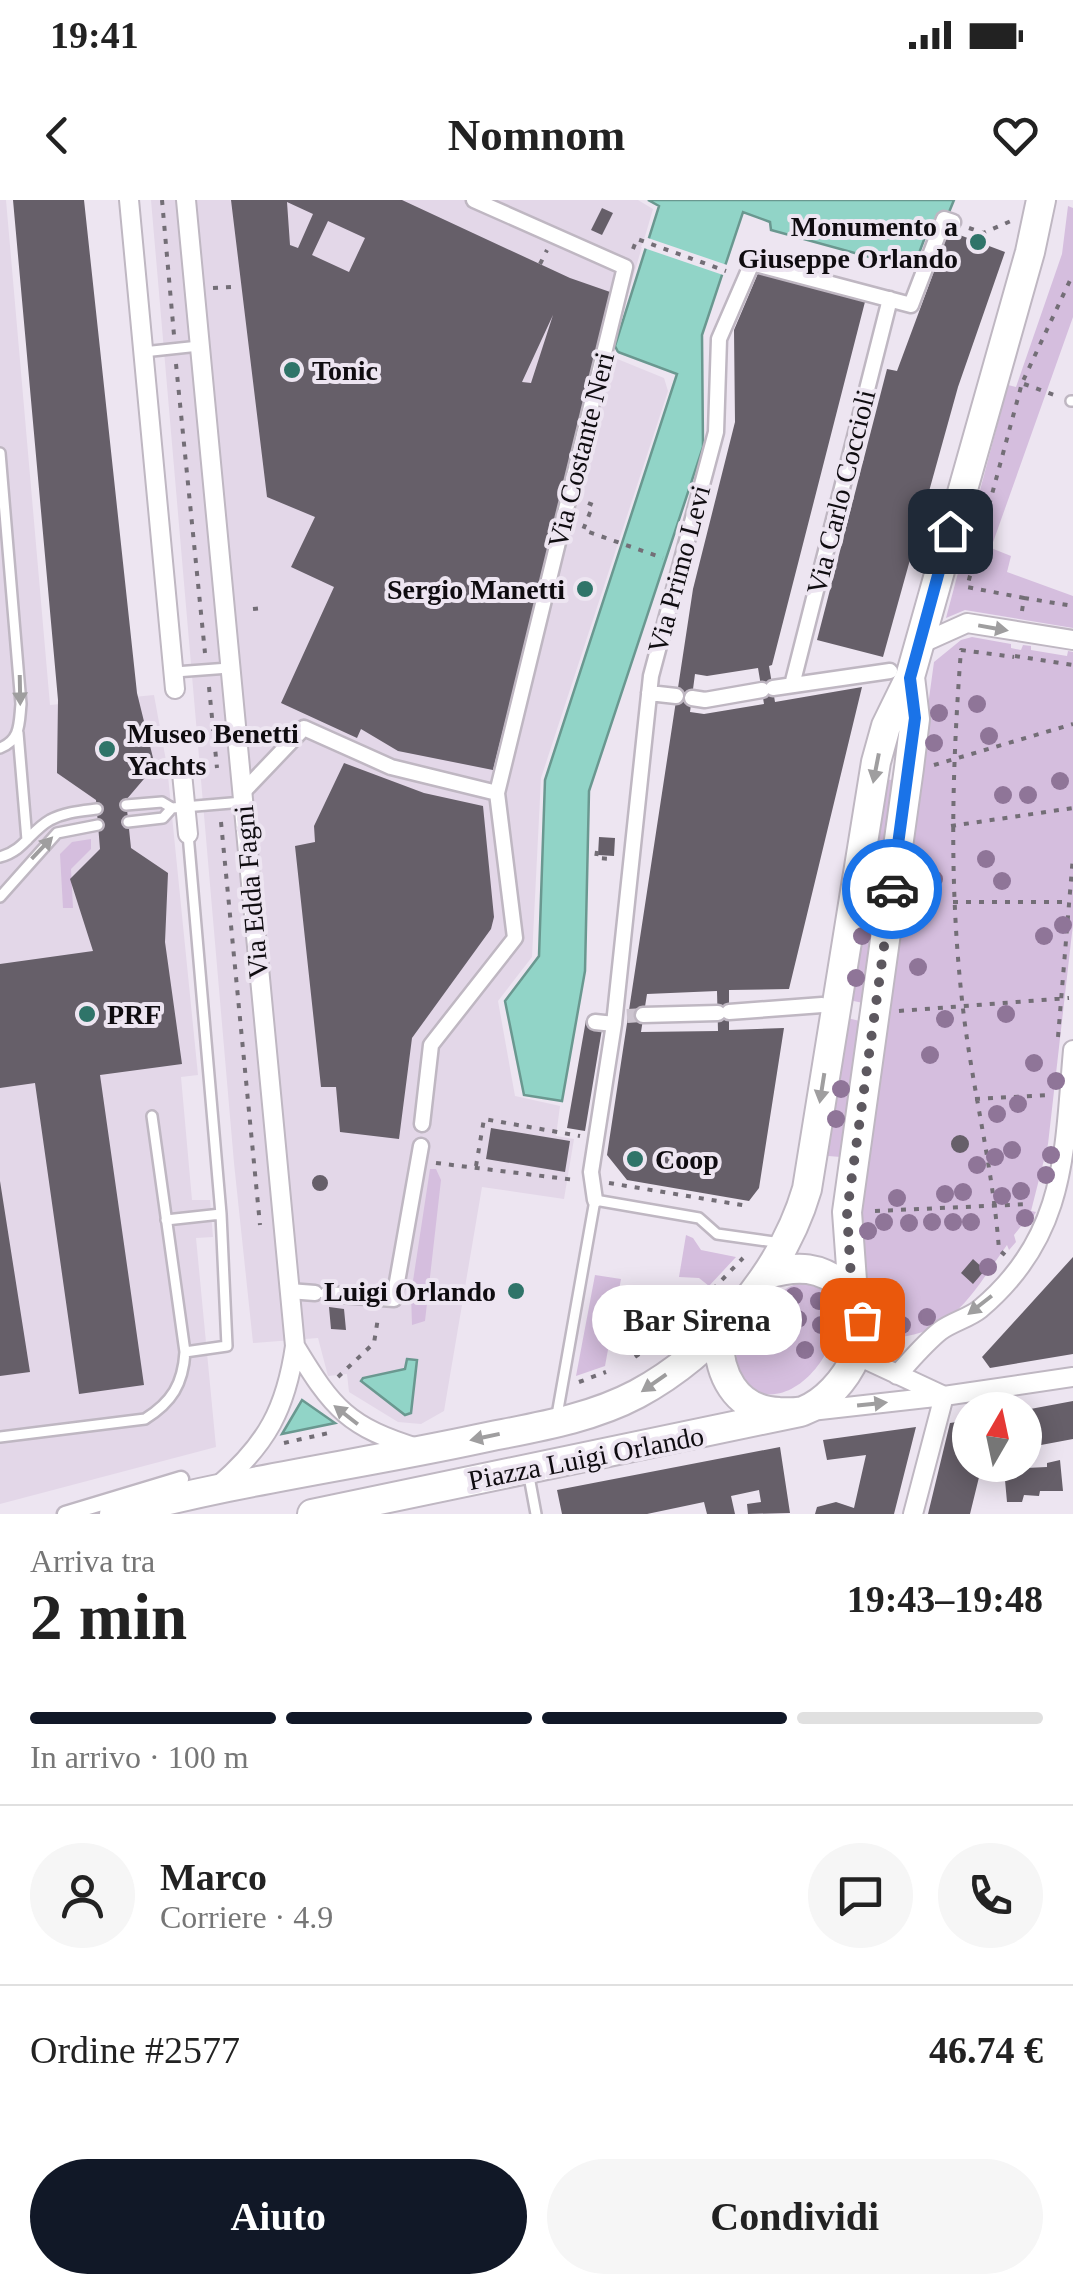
<!DOCTYPE html>
<html lang="it">
<meta charset="utf-8">
<style>
:root{--surface:#fff;--page:#f6f6f6;--text:#222;--muted:#767676;--line:#e0e0e0;--accent:#111827}
body{margin:0;font-family:Georgia,serif;background:var(--page);color:var(--text);height:100vh;display:flex;flex-direction:column;font-size:38px;white-space:nowrap}
*{box-sizing:border-box;margin:0}
p{font-size:32px;color:var(--muted)}
.icon{flex:none;width:55px;height:55px;fill:none;stroke:currentColor;stroke-width:2;stroke-linecap:round;stroke-linejoin:round}
.map{position:relative;height:1314px;overflow:hidden}
.drawer{display:flex;flex-direction:column;background:var(--surface);flex:1}
.drawer>*{flex:none}
.needle{width:65px;rotate:9deg}
.tools{position:absolute;left:952px;top:1192px;display:grid;gap:20px}
.tools a{display:grid;place-items:center;width:90px;height:90px;border-radius:50%;background:var(--surface);box-shadow:0 5px 25px #0003;font-size:50px}
.pin{position:absolute;display:grid;place-items:center;width:85px;height:85px;color:#fff;margin:-42px;border-radius:20px;box-shadow:0 5px 15px #0006}
.courier{position:absolute;display:grid;place-items:center;width:100px;height:100px;margin:-50px;border:8px solid #1a73e8;border-radius:50%;background:#fff;color:#222;box-shadow:0 2px 12px #0007}
.bubble{position:absolute;height:70px;border-radius:35px;background:var(--surface);box-shadow:0 5px 25px #0003;font-size:32px;font-weight:700;line-height:70px;text-align:center}
.summary em{font-style:normal;font-weight:700}
.summary div{display:flex;flex-direction:column-reverse}
.summary{display:flex;align-items:center;justify-content:space-between;height:170px;padding:0 30px}
h1{font-size:65px;font-weight:700;line-height:75px}
.bar{display:grid;grid-template-columns:repeat(4,1fr);gap:15px 10px;align-content:center;height:120px;padding:0 30px}
.bar i{height:12px;border-radius:8px;background:var(--line)}
.bar .active{background:var(--accent)}
.bar p{grid-column:span 4}
.line{display:flex;align-items:center;gap:25px;padding:0 30px;border-top:2px solid var(--line)}
.line div{flex:1}
.round{display:grid;place-items:center;flex:none;width:105px;height:105px;border-radius:52px;background:var(--page)}
.button{display:flex;gap:20px;margin-top:auto;padding:20px 30px}
.button a{flex:1;height:115px;border-radius:60px;background:var(--accent);color:#fff;font-size:40px;font-weight:700;line-height:115px;text-align:center}
.button a+a{background:var(--page);color:var(--text)}
.status{display:flex;justify-content:space-between;align-items:center;height:70px;padding:0 50px;background:var(--surface);direction:ltr}
.status svg{height:28px;fill:currentColor}
header{display:flex;justify-content:space-between;align-items:center;height:130px;padding:0 30px;background:var(--surface);font-size:45px;font-weight:700}
.map>svg:first-child{display:block}
.built{fill:#e3d7e8}
.green{fill:#d5bede}
.water{fill:#91d4c7;stroke:#6a9890;stroke-width:2.5}
.pier{fill:#ede5f1}
.building{fill:#665f69;fill-rule:evenodd}
.lines{fill:none;stroke-linecap:round;stroke-linejoin:round}
.pedestrian-tunnel{stroke:#ccc4cf;stroke-width:14;stroke-dasharray:14 7;stroke-linecap:butt}
.service-casing{stroke:#bfb7c2;stroke-width:14}
.pedestrian-casing{stroke:#bfb7c2;stroke-width:19}
.minor-casing{stroke:#bfb7c2;stroke-width:22}
.secondary-casing{stroke:#bfb7c2;stroke-width:32}
.path{stroke:#736e76;stroke-width:4;stroke-dasharray:5 8;stroke-linecap:butt}
.service{stroke:#fff;stroke-width:9}
.pedestrian{stroke:#fff;stroke-width:14}
.minor{stroke:#fff;stroke-width:18}
.secondary{stroke:#fff;stroke-width:28}
.tree{fill:#8f7598}
.oneway{fill:#9f9e9f}
.done{stroke:#5d585f;stroke-width:10;stroke-dasharray:0 18}
.route{stroke:#1a73e8;stroke-width:12}
.poi-dot{fill:#2f7469;stroke:#ede5f1;stroke-width:4}
.labels{text-anchor:middle;dominant-baseline:central;stroke-width:8;stroke-linejoin:round;paint-order:stroke}
.poi-label{font-size:28px;font-weight:bold;fill:#0f0c10;stroke:#ede5f1;text-anchor:start}
.street-label{font-size:28px;fill:#0f0c10;stroke:#ede5f1}
</style>
<div class="status"><b>19:41</b><svg viewBox="0 0 49 12"><path d="M0 12V9h3v3zM5 12V6h3v6zM10 12V3h3v9zM15 12V0h3v12zM26 1h20v11H26zM47 4h2v5h-2z"/></svg></div>
<header><svg class="icon" aria-label="back" viewBox="0 0 24 24"><path d="M15 5l-7 7 7 7"/></svg>Nomnom<svg class="icon" aria-label="heart" viewBox="0 0 24 24"><path d="M12 20l-8-8c-3-5 5-10 8-4 3-6 11-1 8 4z"/></svg></header>
<div class="map">
<svg width="1073" height="1314" viewBox="0 0 1073 1314">
<rect width="100%" height="100%" fill="#ede5f1"/>
<!-- built -->
<path class="built" d="M0 0H6L50 505 154 495 167 566 198 875 181 877 192 1000H210L213 1037 196 1038 216 1247 0 1304Z
M151 0H638L653 9 610 156 664 178 668 191 541 578 532 757 498 801 515 896 560 906 556 936 574 939 564 999 482 987 444 1211 421 1224 398 1222 349 1192 347 1174 328 1176 318 1138 253 1143 234 963Z"/>
<!-- green -->
<path class="green" d="M1068 6 1073 8V117L991 348 1011 356 1007 372 1073 396V428L965 410 946 418 1008 185 1016 187 1062 54Z
M972 437 1011 444V448L1021 450 1023 445 1031 446V450L1067 456 1068 451 1073 452V724L1048 944 1031 1011 1036 1012 1028 1025H1022L1014 1035 1016 1042 1009 1050 1007 1045C969 1098 948 1143 875 1137L869 1094 860 1067 857 1024 934 462 961 440Z
M882 579 892 580 863 803 849 800Z
M91 639V649L71 669 73 708H63L60 654 72 642Z
M847 818 860 821 841 957 828 956Z
M430 969H436L441 980 425 1121 412 1125 411 1094Z
M686 1035 693 1038 701 1050 736 1057 709 1086 699 1078 679 1077Z
M595 1075 621 1079 605 1166 576 1176Z
M801 1083C873 1092 818 1202 765 1194 741 1190 729 1161 741 1140 747 1131 755 1124 762 1116 774 1101 780 1087 801 1083Z"/>
<!-- water -->
<path class="water" d="M648 0H954L947 17 939 15 935 22 930 24 913 69 771 30 770 22 743 12 702 135 703 247 589 591 585 771 562 901 524 895 505 801 539 756 545 580 677 174 618 152 615 146 659 6Z
M407 1159 417 1160 411 1213 405 1215 361 1181 363 1178 405 1169Z
M302 1200 335 1223 282 1234Z"/>
<!-- pier -->
<path class="pier" d="M645 37 730 66 726 76 641 47Z"/>
<!-- building -->
<path class="building" d="M13 0H84L137 493 155 566 126 600 131 648 168 673 165 742 182 864 100 875 144 1185 79 1194 35 883 0 888V764L93 751 70 679 100 649 96 600 57 573 58 500Z
M231 0H402L570 78 613 93 493 570 398 551 361 529 357 538 281 503 334 387 291 367 315 317 267 297ZM287 2 313 14 298 48 290 45ZM328 21 365 38 349 72 312 55ZM553 115 531 183 522 182Z
M602 8 613 13 602 35 591 30Z
M949 31 1005 52 958 187 883 457 817 440 887 169 897 171Z
M759 71 867 94 772 465 769 466 775 502 862 487 789 789 729 790V830L784 828 759 988 749 1001 627 980 607 955 693 389 735 222 734 130ZM758 468 764 504 704 514 690 512 695 474 707 476ZM717 791 718 831 641 832 647 794Z
M344 563 424 593 483 606 494 717 491 729 412 838 399 939 340 932 336 887H321L295 646 315 642 314 626Z
M599 637 615 638 614 656 598 655Z
M586 820 603 823 585 931 567 928Z
M491 928 570 941 565 972 486 959Z
M951 944a9 9 0 1 1 18 0a9 9 0 1 1-18 0Z
M312 983a8 8 0 1 1 16 0a8 8 0 1 1-16 0Z
M0 981 30 1172 0 1176Z
M1073 1057V1154L990 1168 982 1157Z
M973 1059 985 1070 973 1084 961 1073Z
M329 1107 344 1109 346 1130 331 1129Z
M1073 1201V1239L1025 1248V1210Z
M970 1220V1265H982L970 1314H928L950 1223Z
M916 1227 894 1314H815L817 1307 836 1302 854 1308 866 1255 827 1260 823 1240Z
M780 1247 790 1313 748 1314 747 1304 761 1302 759 1290 731 1296 735 1314H707L704 1302 647 1314H562L557 1290Z
M1060 1260 1063 1291H1040L1039 1296 1024 1295 1022 1302H1007L1004 1269 1047 1267V1263Z"/>
<g class="lines">
<!-- pedestrian-tunnel -->
<path class="pedestrian-tunnel" d="M627 816 643 815"/>
<defs>
<path id="service" d="M143 152 199 146
M1071 201H1073
M0 253 21 504C19 523 21 540 0 548
M175 472 229 468
M18 533 27 640
M126 605 162 602 172 608 243 602
M128 622 163 618 172 608
M0 657C25 650 29 632 50 620 65 612 81 611 97 609
M0 697 57 633 98 625
M166 1020 221 1014
M185 1152 227 1146 221 1014 188 634
M557 1215 595 1000 699 1018 717 1034 781 1043
M0 1237 145 1219C172 1202 183 1184 185 1152L152 916
M528 1271 536 1314"/>
<path id="pedestrian" d="M474 0 625 67 497 593
M792 485 890 99
M773 488 890 471
M649 493 676 496
M692 498 705 500 762 490
M242 593 304 528 391 567 497 593 515 738 431 845 422 924
M729 812 822 805
M643 815 718 813
M595 822 614 824
M595 1000 591 972 614 824 651 476 716 232 719 139 752 63 911 105 944 19 953 22
M289 1091 315 1093
M327 1094 394 1099 421 946
M65 1314 181 1279"/>
<path id="minor" d="M129 0 175 489
M186 0 295 1146C286 1208 267 1244 219 1285
M918 445 967 423 1073 440
M182 573 188 634
M295 1146C333 1209 348 1227 420 1249
M856 1155 944 1196
M897 1175C911 1160 924 1144 940 1131 952 1122 969 1118 980 1109 1067 1036 1064 952 1073 850
M811 1211 944 1196 1073 1177
M913 1314 944 1196"/>
<path id="secondary" d="M853 1094 847 1012 909 568 915 519 910 477
M719 1133C717 1173 735 1211 780 1212 787 1212 796 1213 803 1211 845 1195 887 1123 845 1087 820 1066 798 1065 767 1074
M114 1314C233 1281 357 1265 478 1239 531 1228 588 1220 637 1194 713 1153 783 1072 807 989L876 562 886 526 910 477 1030 52 1041 0
M312 1314 800 1212"/>
</defs>
<!-- service casing -->
<use href="#service" class="service-casing"/>
<!-- pedestrian casing -->
<use href="#pedestrian" class="pedestrian-casing"/>
<!-- minor casing -->
<use href="#minor" class="minor-casing"/>
<!-- secondary casing -->
<use href="#secondary" class="secondary-casing"/>
<!-- path -->
<path class="path" d="M162 0 174 135
M969 28 983 33 1011 21
M633 49 637 39 726 71
M540 64 547 50
M213 88 233 87
M176 164 205 453
M1024 184 1057 196
M588 303 593 305 583 330 663 358
M1024 398 1073 406
M253 409 263 408
M1022 411 1024 398 967 387 1022 183 1073 74
M1015 456 1073 465
M209 487 217 568
M934 565 1073 524
M221 622 260 1025
M951 626 1073 608
M597 651 596 658 612 659
M953 702H1068
M899 811 1069 798
M1058 837 1073 656
M975 899 1050 895
M436 963 575 980
M476 966 484 919 580 936
M609 983 748 1006
M875 1011 1030 1004
M1005 1055 999 1050C993 966 971 884 962 800 949 682 952 568 961 450L1014 457
M695 1108 743 1058
M635 1157 660 1139
M338 1177 374 1143 378 1118
M579 1182 606 1172
M284 1243 333 1232"/>
<!-- service -->
<use href="#service" class="service"/>
<!-- pedestrian -->
<use href="#pedestrian" class="pedestrian"/>
<!-- minor -->
<use href="#minor" class="minor"/>
<!-- secondary -->
<use href="#secondary" class="secondary"/>
</g>
<!-- trees -->
<g class="tree">
<circle cx="977" cy="504" r="9"/>
<circle cx="939" cy="513" r="9"/>
<circle cx="989" cy="536" r="9"/>
<circle cx="934" cy="543" r="9"/>
<circle cx="1060" cy="581" r="9"/>
<circle cx="1003" cy="595" r="9"/>
<circle cx="1028" cy="595" r="9"/>
<circle cx="986" cy="659" r="9"/>
<circle cx="934" cy="679" r="9"/>
<circle cx="1002" cy="681" r="9"/>
<circle cx="927" cy="707" r="9"/>
<circle cx="1063" cy="725" r="9"/>
<circle cx="862" cy="736" r="9"/>
<circle cx="1044" cy="736" r="9"/>
<circle cx="918" cy="767" r="9"/>
<circle cx="856" cy="778" r="9"/>
<circle cx="1006" cy="814" r="9"/>
<circle cx="945" cy="819" r="9"/>
<circle cx="930" cy="855" r="9"/>
<circle cx="1034" cy="863" r="9"/>
<circle cx="1056" cy="881" r="9"/>
<circle cx="841" cy="889" r="9"/>
<circle cx="1018" cy="904" r="9"/>
<circle cx="997" cy="914" r="9"/>
<circle cx="836" cy="919" r="9"/>
<circle cx="1012" cy="950" r="9"/>
<circle cx="1051" cy="955" r="9"/>
<circle cx="995" cy="957" r="9"/>
<circle cx="977" cy="965" r="9"/>
<circle cx="1046" cy="975" r="9"/>
<circle cx="1021" cy="991" r="9"/>
<circle cx="963" cy="992" r="9"/>
<circle cx="945" cy="994" r="9"/>
<circle cx="1002" cy="996" r="9"/>
<circle cx="897" cy="998" r="9"/>
<circle cx="1025" cy="1018" r="9"/>
<circle cx="884" cy="1022" r="9"/>
<circle cx="932" cy="1022" r="9"/>
<circle cx="953" cy="1022" r="9"/>
<circle cx="971" cy="1022" r="9"/>
<circle cx="909" cy="1023" r="9"/>
<circle cx="868" cy="1031" r="9"/>
<circle cx="988" cy="1067" r="9"/>
<circle cx="794" cy="1096" r="9"/>
<circle cx="819" cy="1101" r="9"/>
<circle cx="927" cy="1117" r="9"/>
<circle cx="798" cy="1119" r="9"/>
<circle cx="821" cy="1125" r="9"/>
<circle cx="902" cy="1125" r="9"/>
<circle cx="805" cy="1150" r="9"/>
</g>
<!-- one-way arrows -->
<defs><path id="oneway-solid" d="M-6-.8H1V-3.2L6.5 0L1 3.2V.8H-6Z" transform="scale(2.5)"/></defs>
<g class="oneway">
<use href="#oneway-solid" transform="translate(993 428) rotate(10)"/>
<use href="#oneway-solid" transform="translate(20 490) rotate(89)"/>
<use href="#oneway-solid" transform="translate(876 568) rotate(101)"/>
<use href="#oneway-solid" transform="translate(42 648) rotate(-46)"/>
<use href="#oneway-solid" transform="translate(822 888) rotate(99)"/>
<use href="#oneway-solid" transform="translate(980 1105) rotate(142)"/>
<use href="#oneway-solid" transform="translate(654 1183) rotate(145)"/>
<use href="#oneway-solid" transform="translate(872 1204) rotate(-6)"/>
<use href="#oneway-solid" transform="translate(346 1215) rotate(-142)"/>
<use href="#oneway-solid" transform="translate(485 1237) rotate(168)"/>
</g>
<g class="lines">
<!-- done -->
<path class="done" d="M862 1120 852 1094 847 1012 892 689"/>
<!-- route -->
<path class="route" d="M892 689 915 518 910 478 950 331"/>
</g>
<!-- markers -->
<g class="poi-dot">
<circle cx="978" cy="42" r="10"/>
<circle cx="292" cy="170" r="10"/>
<circle cx="585" cy="389" r="10"/>
<circle cx="107" cy="549" r="10"/>
<circle cx="87" cy="814" r="10"/>
<circle cx="635" cy="959" r="10"/>
<circle cx="516" cy="1091" r="10"/>
</g>
<g class="labels">
<!-- poi labels -->
<g class="poi-label">
<text x="958" y="26" text-anchor="end">Monumento a<tspan x="958" dy="32">Giuseppe Orlando</tspan></text>
<text x="312" y="170">Tonic</text>
<text x="565" y="389" text-anchor="end">Sergio Manetti</text>
<text x="127" y="533">Museo Benetti<tspan x="127" dy="32">Yachts</tspan></text>
<text x="107" y="814">PRF</text>
<text x="655" y="959">Coop</text>
<text x="496" y="1091" text-anchor="end">Luigi Orlando</text>
</g>
<!-- street labels -->
<g class="street-label">
<text transform="translate(581 250) rotate(-76)">Via Costante Neri</text>
<text transform="translate(841 292) rotate(-76)">Via Carlo Coccioli</text>
<text transform="translate(679 369) rotate(-75)">Via Primo Levi</text>
<text transform="translate(251 692) rotate(-95)">Via Edda Fagni</text>
<text transform="translate(586 1258) rotate(-11)">Piazza Luigi Orlando</text>
</g>
</g>
</svg>
<div class="tools">
<a><svg class="needle" viewBox="-14 -14 28 28"><path d="M0-13l5 13h-10z" fill="#e53935"/><path d="M0 13l5-13h-10z" fill="#767676"/></svg></a>
</div>
<div class="pin" style="left:862px;top:1120px;background:#ea580c"><svg class="icon" aria-label="bag" viewBox="0 0 24 24"><path d="M5 8h14l-1 12H6zM9 8a3 3 0 0 1 6 0"/></svg></div>
<div class="pin" style="left:950px;top:331px;background:#1f2937"><svg class="icon" aria-label="home" viewBox="0 0 24 24"><path d="M3 11l9-7 9 7M6 9v11h12V9"/></svg></div>
<div class="courier" style="left:892px;top:689px"><svg class="icon" aria-label="car" viewBox="0 0 24 24"><path d="M5 17H2v-5l4-1 3-4h7l3 4 3 1v5h-3M9 17h6M6 11h13"/><circle cx="7" cy="17" r="2"/><circle cx="17" cy="17" r="2"/></svg></div>
<div class="bubble" style="left:592px;top:1085px;width:210px">Bar Sirena</div>
</div>
<section class="drawer">
<div class="summary"><div><h1>2 min</h1><p>Arriva tra</p></div><em>19:43–19:48</em></div>
<div class="bar"><i class="active"></i><i class="active"></i><i class="active"></i><i></i><p>In arrivo · 100 m</p></div>
<div class="line" style="height:180px"><a class="round"><svg class="icon" aria-label="person" viewBox="0 0 24 24"><circle cx="12" cy="8" r="4"/><path d="M4 21q1-7 8-7t8 7"/></svg></a><div><b>Marco</b><p>Corriere · 4.9</p></div><a class="round"><svg class="icon" aria-label="chat" viewBox="0 0 24 24"><path d="M4 5h16v11H9l-5 4z"/></svg></a><a class="round"><svg class="icon" aria-label="phone" viewBox="0 0 24 24"><path d="M5 4h4l2 5-3 2q2 4 5 5l2-3 5 2v4C11 20 4 13 5 4z"/></svg></a></div>
<div class="line" style="height:130px"><div>Ordine #2577</div><b>46.74 €</b></div>
<div class="button"><a>Aiuto</a><a>Condividi</a></div>
</section>
